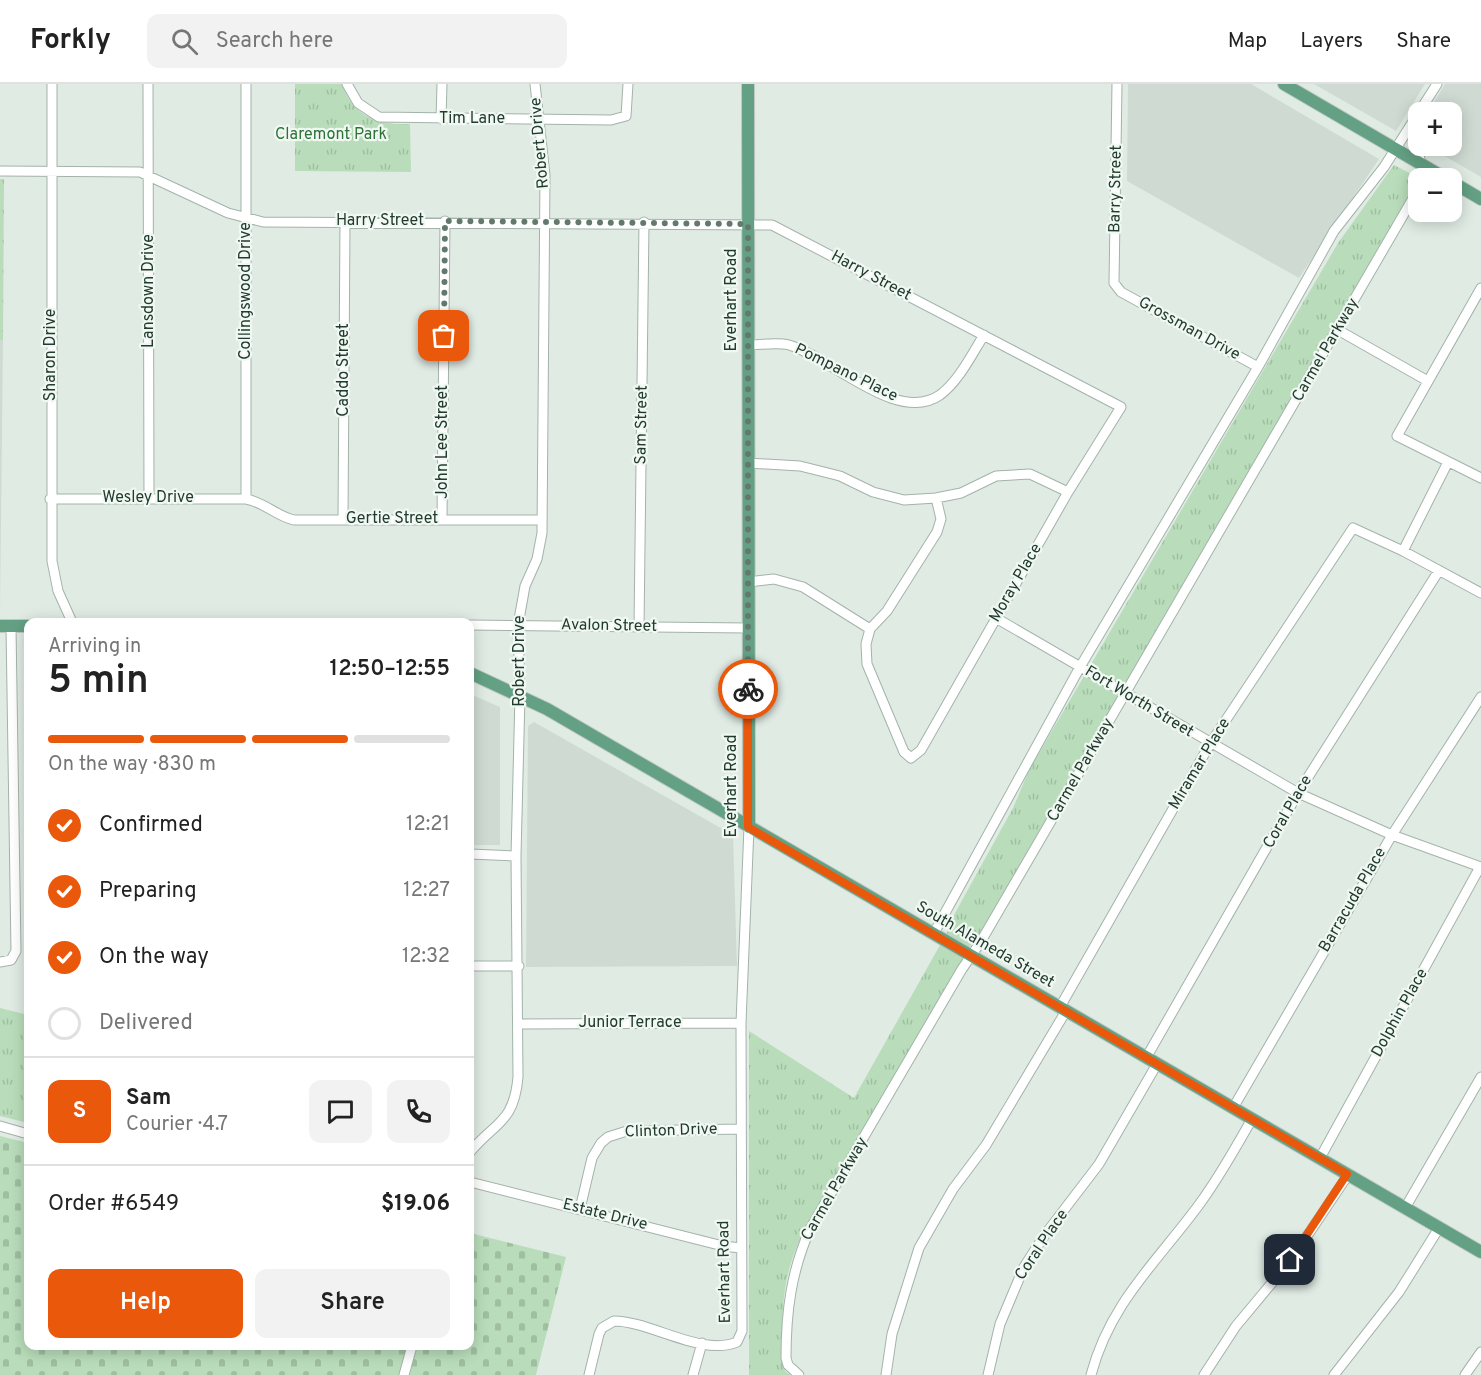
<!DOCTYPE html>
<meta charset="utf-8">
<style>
:root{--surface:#fff;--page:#f2f2f2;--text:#222;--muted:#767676;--line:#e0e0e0;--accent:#ea580c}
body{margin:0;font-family:Overpass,sans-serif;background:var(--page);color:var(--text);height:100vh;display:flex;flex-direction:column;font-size:22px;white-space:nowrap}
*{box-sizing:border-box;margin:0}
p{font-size:20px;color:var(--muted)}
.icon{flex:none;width:33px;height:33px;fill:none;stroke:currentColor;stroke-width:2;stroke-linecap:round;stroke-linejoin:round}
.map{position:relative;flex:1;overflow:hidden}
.details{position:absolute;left:24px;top:534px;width:450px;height:732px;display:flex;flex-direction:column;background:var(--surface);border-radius:12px;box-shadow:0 3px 15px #0003}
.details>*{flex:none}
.controls{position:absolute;left:1408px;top:18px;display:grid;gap:12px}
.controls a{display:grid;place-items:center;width:54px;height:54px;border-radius:12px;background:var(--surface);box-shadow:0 3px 15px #0003;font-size:30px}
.pin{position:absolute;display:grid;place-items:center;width:51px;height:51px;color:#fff;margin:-26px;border-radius:12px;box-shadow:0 3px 9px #0006}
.courier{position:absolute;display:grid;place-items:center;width:60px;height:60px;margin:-30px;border:4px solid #ea580c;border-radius:50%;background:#fff;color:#222;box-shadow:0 2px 8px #0007}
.head em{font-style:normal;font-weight:600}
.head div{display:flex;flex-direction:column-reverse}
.head{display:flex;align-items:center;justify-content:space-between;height:102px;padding:0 24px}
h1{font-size:39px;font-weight:600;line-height:45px}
.bar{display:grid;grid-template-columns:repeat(4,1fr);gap:9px 6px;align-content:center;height:72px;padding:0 24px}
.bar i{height:8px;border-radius:4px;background:var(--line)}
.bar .current{background:var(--accent)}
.bar p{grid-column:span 4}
.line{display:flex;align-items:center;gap:15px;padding:0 24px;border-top:2px solid var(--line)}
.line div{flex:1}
.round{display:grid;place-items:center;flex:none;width:63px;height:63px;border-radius:12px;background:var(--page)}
ol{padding:0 24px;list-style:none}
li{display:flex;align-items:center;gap:18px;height:66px}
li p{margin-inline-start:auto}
li .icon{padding:6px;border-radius:50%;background:var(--accent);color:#fff;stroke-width:4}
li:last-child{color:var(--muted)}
li i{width:33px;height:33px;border:3px solid var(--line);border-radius:50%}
.button{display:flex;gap:12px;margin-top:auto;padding:12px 24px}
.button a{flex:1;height:69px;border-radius:12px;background:var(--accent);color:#fff;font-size:24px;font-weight:600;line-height:69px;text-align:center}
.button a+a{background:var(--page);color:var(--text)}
header{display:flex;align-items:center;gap:36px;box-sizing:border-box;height:84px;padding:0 30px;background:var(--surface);border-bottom:2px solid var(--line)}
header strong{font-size:28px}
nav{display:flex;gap:33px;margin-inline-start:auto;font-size:21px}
.search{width:420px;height:54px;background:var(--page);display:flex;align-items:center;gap:15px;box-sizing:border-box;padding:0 21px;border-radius:12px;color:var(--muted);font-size:22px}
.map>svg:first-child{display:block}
.built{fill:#cfdbd2}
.cemetery{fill:url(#cemetery-stones)}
.park{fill:url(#park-tufts)}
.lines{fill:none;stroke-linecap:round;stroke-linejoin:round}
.minor-casing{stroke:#a3b3aa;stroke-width:11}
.major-casing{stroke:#c1c8c4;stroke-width:14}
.minor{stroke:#fff;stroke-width:9}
.major{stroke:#64a184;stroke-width:12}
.done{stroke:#64796e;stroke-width:6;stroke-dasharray:0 10.8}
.route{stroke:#ea580c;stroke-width:8}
.labels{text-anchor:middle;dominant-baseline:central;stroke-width:4.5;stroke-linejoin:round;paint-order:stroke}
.street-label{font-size:16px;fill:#213c2e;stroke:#f1f8f3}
.park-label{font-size:16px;fill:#2b7336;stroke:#f1f8f3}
</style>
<header>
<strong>Forkly</strong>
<div class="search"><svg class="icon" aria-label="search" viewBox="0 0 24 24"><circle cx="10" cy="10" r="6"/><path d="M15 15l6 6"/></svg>Search here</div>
<nav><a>Map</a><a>Layers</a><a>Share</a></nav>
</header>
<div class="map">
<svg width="1481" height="1291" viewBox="0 0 1481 1291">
<defs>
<pattern id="cemetery-stones" width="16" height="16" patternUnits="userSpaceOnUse" patternTransform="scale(1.5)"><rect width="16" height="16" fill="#b9ddba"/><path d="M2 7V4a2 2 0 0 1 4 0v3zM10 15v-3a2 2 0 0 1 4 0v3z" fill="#9fbfa0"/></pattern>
<pattern id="park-tufts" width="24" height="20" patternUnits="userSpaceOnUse" patternTransform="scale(1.5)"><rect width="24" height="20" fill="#b9ddba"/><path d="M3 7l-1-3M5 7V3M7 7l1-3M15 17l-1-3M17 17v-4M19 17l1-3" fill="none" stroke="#9fbfa0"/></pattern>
</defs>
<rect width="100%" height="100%" fill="#e0ebe4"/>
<!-- built -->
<path class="built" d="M1128 0H1251L1379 75 1299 194 1127 97Z
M1314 0H1425L1396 47Z
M1445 0H1481V93L1427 62H1452V28H1428Z
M0 256H3L0 528Z
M470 610 500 623V761H470Z
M534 638 733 751 737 882 526 883 528 642Z"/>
<!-- cemetery -->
<path class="cemetery" d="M0 1052 28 1059V1262H470V1149L566 1173 536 1291H0Z"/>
<!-- park -->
<path class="park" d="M295 0H342C353 33 379 41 410 40L411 88 295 87Z
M1394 81 1419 94 976 856 972 859 801 1153C780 1199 783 1226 782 1276L785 1287 790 1291H749V947L854 1014 949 845V840L1013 724 1029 686 1338 159Z
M0 95H4L3 256H0Z
M0 924 28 931V1039L0 1032Z"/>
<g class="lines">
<defs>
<path id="minor" d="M52 0V477L58 507 72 538
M148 0 149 414
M347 0 358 19 379 33 611 36 626 32 628 0
M1117 0 1114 199 1121 208 1258 283
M1418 32 1416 55 1421 81
M441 35 442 0
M0 87 140 88 228 129 263 138 772 141 1121 323 1068 408 921 666 911 674 904 668 867 580 866 560 870 545 887 527 937 448 941 435 936 414
M1481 204 1397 352 1481 394
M1338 246 1426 296
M748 261C760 261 777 258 789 261 831 273 897 341 940 311 959 297 972 270 984 251
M748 379 800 382 840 392 873 408 904 416 936 414 961 409 996 392 1030 390 1068 408
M50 415H246C264 418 276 432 294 436H542
M246 415V0
M343 435 345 137
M442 435 445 137
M1403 467 1448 378
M748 498 774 495 803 503 870 545
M996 534 1298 709 1392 751 1481 783
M470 541 748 544
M639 543 644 138
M470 770 516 772
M934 849 1080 583 1258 283 1334 147 1384 83 1437 0
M0 878 11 876 16 867 11 542
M470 882H519
M1060 923 1210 660 1353 444 1403 467 1481 509
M518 940 741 939
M1146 974 1298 709 1438 488
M1233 1024 1392 751 1481 613
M0 1042 28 1050
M470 1068C495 1038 514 1039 518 993L516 772 520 611 518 541 525 502 537 475 542 449 545 91 535 0
M1320 1074 1480 783
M470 1098 723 1162 741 1164
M1405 1124 1481 993
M580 1125 592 1074 601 1059 608 1053 627 1047 741 1045
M404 1291 412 1262
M589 1291 599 1250 602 1244 614 1237C650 1237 702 1273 737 1258L742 1247 741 939 749 743
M693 1291 702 1259
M799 1291 788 1281 786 1274C786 1228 791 1188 810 1145L962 885 980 859 1419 104
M886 1291 892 1250 919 1164 953 1105 986 1061 1066 927
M988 1291 1000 1240 1024 1183 1044 1152 1099 1080 1157 980
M1091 1291C1110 1218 1159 1176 1201 1118 1220 1092 1236 1063 1252 1035
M1204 1291 1236 1242 1291 1176 1348 1091
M1334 1291 1399 1208 1439 1144
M1465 1291 1481 1268"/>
<path id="major" d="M748 0 749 743
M1284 0 1445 94
M1452 98 1481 115
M0 542H28
M470 589 547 625 1481 1168"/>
</defs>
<!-- minor casing -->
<use href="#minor" class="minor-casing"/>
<!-- major casing -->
<use href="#major" class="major-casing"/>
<!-- minor -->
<use href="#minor" class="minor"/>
<!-- major -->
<use href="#major" class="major"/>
</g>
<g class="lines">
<!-- done -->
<path class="done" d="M444 252 445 137 748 140V605"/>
<!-- route -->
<path class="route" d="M748 605V743L1347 1090 1290 1176"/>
</g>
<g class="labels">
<!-- street labels -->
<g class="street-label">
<text x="472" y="35">Tim Lane</text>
<text transform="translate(540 59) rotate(-95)">Robert Drive</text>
<text transform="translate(1116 105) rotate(-89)">Barry Street</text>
<text x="380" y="137">Harry Street</text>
<text transform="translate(871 192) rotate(28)">Harry Street</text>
<text transform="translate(149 207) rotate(-90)">Lansdown Drive</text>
<text transform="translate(246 207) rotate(-90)">Collingswood Drive</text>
<text transform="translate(732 216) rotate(-90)">Everhart Road</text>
<text transform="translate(1189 245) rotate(29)">Grossman Drive</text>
<text transform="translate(1326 266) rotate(-60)">Carmel Parkway</text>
<text transform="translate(51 271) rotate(-90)">Sharon Drive</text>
<text transform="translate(344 286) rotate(-90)">Caddo Street</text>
<text transform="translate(846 289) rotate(26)">Pompano Place</text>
<text transform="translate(642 341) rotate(-89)">Sam Street</text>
<text transform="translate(443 358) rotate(-90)">John Lee Street</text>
<text x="148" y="414">Wesley Drive</text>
<text x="392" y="435">Gertie Street</text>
<text transform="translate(1016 499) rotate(-60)">Moray Place</text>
<text transform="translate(609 542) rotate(1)">Avalon Street</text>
<text transform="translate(520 577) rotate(-90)">Robert Drive</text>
<text transform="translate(1139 618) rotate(31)">Fort Worth Street</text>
<text transform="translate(1200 680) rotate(-59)">Miramar Place</text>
<text transform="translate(1081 686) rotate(-60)">Carmel Parkway</text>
<text transform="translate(732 702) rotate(-90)">Everhart Road</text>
<text transform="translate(1288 728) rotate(-60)">Coral Place</text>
<text transform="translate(1353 816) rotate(-60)">Barracuda Place</text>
<text transform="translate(985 861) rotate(30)">South Alameda Street</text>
<text transform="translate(1400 929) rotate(-61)">Dolphin Place</text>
<text x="630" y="939">Junior Terrace</text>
<text transform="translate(671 1047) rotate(-2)">Clinton Drive</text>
<text transform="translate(835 1105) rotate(-60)">Carmel Parkway</text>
<text transform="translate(605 1131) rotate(14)">Estate Drive</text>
<text transform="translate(1042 1161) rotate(-56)">Coral Place</text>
<text transform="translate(725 1188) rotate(-91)">Everhart Road</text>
</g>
<!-- park labels -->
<g class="park-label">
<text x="331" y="51">Claremont Park</text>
</g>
</g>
</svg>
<div class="controls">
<a>+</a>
<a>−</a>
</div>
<div class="pin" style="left:444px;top:252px;background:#ea580c"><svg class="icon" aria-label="bag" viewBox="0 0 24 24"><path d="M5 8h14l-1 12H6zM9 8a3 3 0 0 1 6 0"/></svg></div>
<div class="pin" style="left:1290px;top:1176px;background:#1f2937"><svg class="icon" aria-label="home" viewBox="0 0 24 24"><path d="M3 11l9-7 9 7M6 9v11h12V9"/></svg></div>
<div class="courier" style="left:748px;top:605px"><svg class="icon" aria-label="bike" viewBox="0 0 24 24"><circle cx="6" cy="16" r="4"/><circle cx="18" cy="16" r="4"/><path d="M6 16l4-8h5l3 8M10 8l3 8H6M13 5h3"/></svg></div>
<section class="details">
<div class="head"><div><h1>5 min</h1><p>Arriving in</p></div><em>12:50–12:55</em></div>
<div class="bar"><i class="current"></i><i class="current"></i><i class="current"></i><i></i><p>On the way · 830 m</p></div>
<ol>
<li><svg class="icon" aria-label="check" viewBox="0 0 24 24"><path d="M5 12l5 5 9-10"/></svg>Confirmed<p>12:21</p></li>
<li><svg class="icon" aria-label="check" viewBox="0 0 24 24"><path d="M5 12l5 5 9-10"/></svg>Preparing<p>12:27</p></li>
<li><svg class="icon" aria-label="check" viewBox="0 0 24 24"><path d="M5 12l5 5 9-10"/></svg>On the way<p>12:32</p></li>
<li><i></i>Delivered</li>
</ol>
<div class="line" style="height:108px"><b class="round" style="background:var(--accent);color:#fff">S</b><div><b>Sam</b><p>Courier · 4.7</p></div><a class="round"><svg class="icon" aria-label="chat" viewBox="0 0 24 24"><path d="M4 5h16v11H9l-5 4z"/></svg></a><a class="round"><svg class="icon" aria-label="phone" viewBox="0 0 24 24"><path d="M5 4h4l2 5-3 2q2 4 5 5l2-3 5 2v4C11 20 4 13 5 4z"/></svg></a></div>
<div class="line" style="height:78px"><div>Order #6549</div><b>$19.06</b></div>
<div class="button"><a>Help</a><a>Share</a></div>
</section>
</div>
